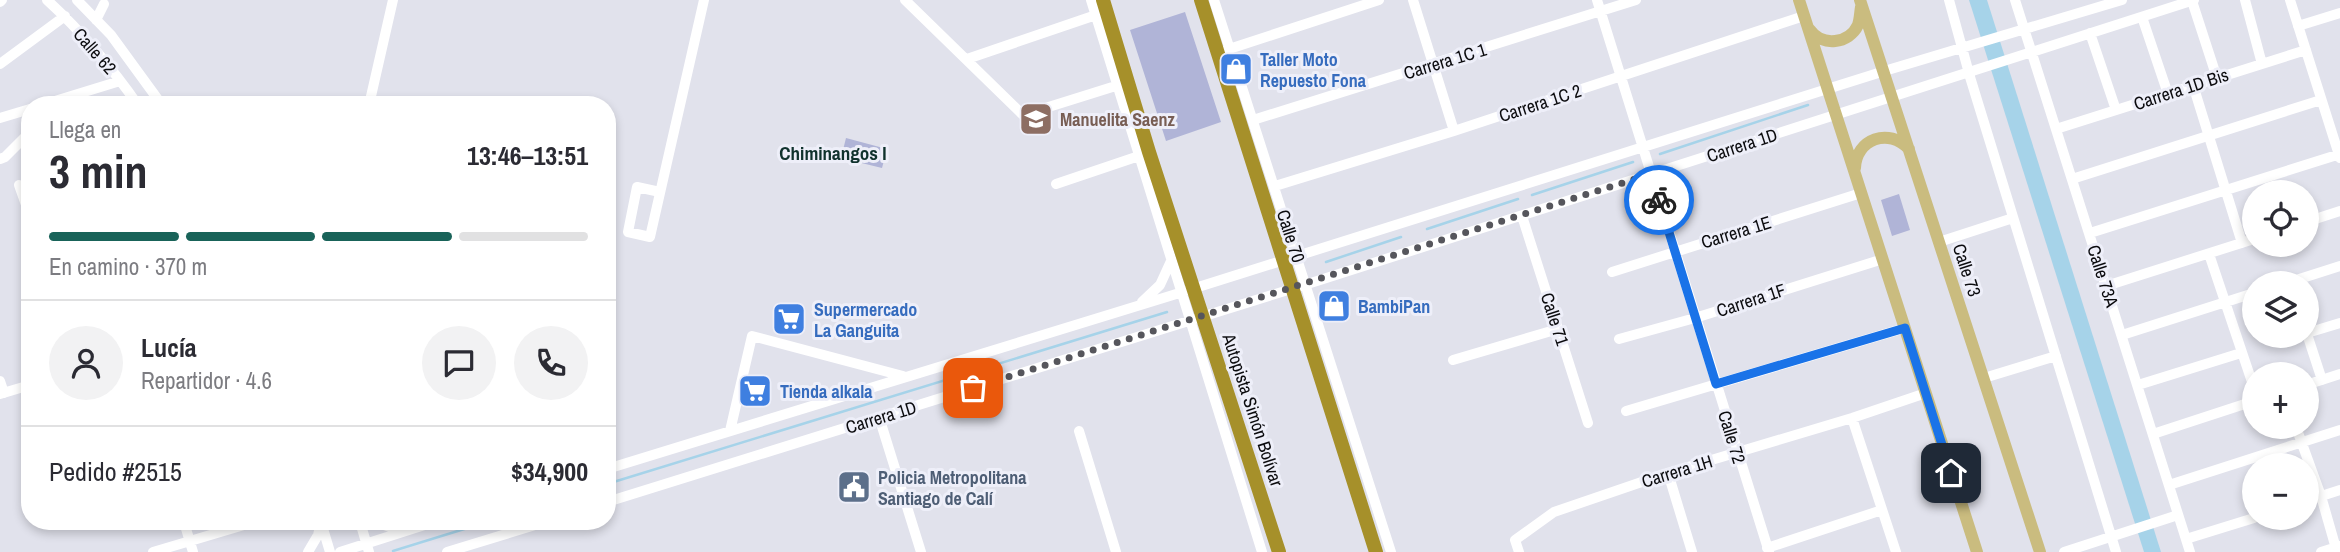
<!DOCTYPE html>
<html lang="es">
<meta charset="utf-8">
<style>
:root{--surface:#fff;--page:#f2f2f3;--text:#2b2b33;--muted:#7c7c81;--line:#e1e1e2;--accent:#196359}
body{margin:0;font-family:"Archivo Narrow",sans-serif;background:var(--page);color:var(--text);height:100vh;display:flex;flex-direction:column;font-size:26px;white-space:nowrap}
*{box-sizing:border-box;margin:0}
p{font-size:23px;color:var(--muted)}
.icon{flex:none;width:38px;height:38px;fill:none;stroke:currentColor;stroke-width:2;stroke-linecap:round;stroke-linejoin:round}
.map{position:relative;flex:1;overflow:hidden}
.drawer{position:absolute;left:21px;top:96px;width:595px;height:434px;display:flex;flex-direction:column;background:var(--surface);border-radius:28px;box-shadow:0 4px 10px #0003}
.drawer>*{flex:none}
.controls{position:absolute;left:2242px;top:180px;display:grid;gap:14px}
.controls a{display:grid;place-items:center;width:77px;height:77px;border-radius:50%;background:var(--surface);box-shadow:0 4px 10px #0003;font-size:35px}
.pin{position:absolute;display:grid;place-items:center;width:60px;height:60px;color:#fff;margin:-30px;border-radius:14px;box-shadow:0 4px 10px #0006}
.courier{position:absolute;display:grid;place-items:center;width:70px;height:70px;margin:-35px;border:5px solid #1a73e8;border-radius:50%;background:#fff;color:#222;box-shadow:0 2px 9px #0007}
.head em{font-style:normal;font-weight:700}
.head div{display:flex;flex-direction:column-reverse}
.head{display:flex;align-items:center;justify-content:space-between;height:119px;padding:0 28px}
h1{font-size:46px;font-weight:700;line-height:52px}
.bar{display:grid;grid-template-columns:repeat(4,1fr);gap:10px 7px;align-content:center;height:84px;padding:0 28px}
.bar i{height:9px;border-radius:5px;background:var(--line)}
.bar .current{background:var(--accent)}
.bar p{grid-column:span 4}
.line{display:flex;align-items:center;gap:18px;padding:0 28px;border-top:2px solid var(--line)}
.line div{flex:1}
.round{display:grid;place-items:center;flex:none;width:74px;height:74px;border-radius:37px;background:var(--page)}
.map>svg:first-child{display:block}
.green{fill:#b0b4d7}
.water{fill:#a6d3e9}
.lines{fill:none;stroke-linecap:round;stroke-linejoin:round}
.stream{stroke:#a6d3e9;stroke-width:2.5}
.minor{stroke:#fff;stroke-width:10}
.major{stroke:#cabc7f;stroke-width:12}
.highway{stroke:#a6902a;stroke-width:14}
.done{stroke:#56565c;stroke-width:7;stroke-dasharray:0 12.6}
.route{stroke:#1a73e8;stroke-width:9}
.labels{text-anchor:middle;dominant-baseline:central;stroke-width:6;stroke-linejoin:round;paint-order:stroke}
.street-label{font-size:18px;fill:#0b0b0e;stroke:#eeeff9}
.shop-label{font-size:18px;font-weight:bold;fill:#366cbe;stroke:#eeeff9;text-anchor:start}
.education-label{font-size:18px;font-weight:bold;fill:#785e54;stroke:#eeeff9;text-anchor:start}
.service-label{font-size:18px;font-weight:bold;fill:#4e5e75;stroke:#eeeff9;text-anchor:start}
.neighbourhood-label{font-size:19px;font-weight:bold;fill:#10322d;stroke:#eeeff9}
</style>
<div class="map">
<svg width="2340" height="552" viewBox="0 0 2340 552">
<rect width="100%" height="100%" fill="#e1e2ec"/>
<!-- green -->
<path class="green" d="M1185 12 1221 122 1166 141 1130 30Z
M846 138 887 149 882 168 841 158Z
M1899 194 1910 230 1892 236 1881 200Z"/>
<!-- water -->
<path class="water" d="M1969 0H1987L2161 552H2144Z"/>
<g class="lines">
<!-- stream -->
<path class="stream" d="M1660 154 1808 105
M1532 195 1633 162
M1427 229 1518 199
M1326 262 1401 237
M607 484 1167 312
M393 551 487 522"/>
<!-- minor -->
<path class="minor" d="M47 0C81 31 112 68 138 105
M77 0 111 35 162 105
M905 0 1023 115 1122 84
M1091 0 1262 552
M1214 0 1391 552
M1413 0 1454 131
M1597 0 1769 552
M1949 0 1970 77 2116 552
M2015 0 2190 552
M2245 0 2262 64
M2290 0 2340 158
M2192 1 2217 78
M0 2 2 0
M2142 17 2168 94
M96 20 104 4
M2298 26 2340 13
M2090 33 2116 110
M1226 50 1379 0
M967 59 1096 15
M0 64 65 16
M2193 85 2242 243
M42 105 120 81
M369 105 393 0
M0 118 30 109
M1253 120 1636 0
M2056 129 2306 50
M0 159 5 157 30 132
M2072 179 2321 100
M1056 184 1139 156
M19 185 30 216
M1275 186 1454 131 1804 16
M660 192 637 187 628 232 650 237 704 0
M1522 216 1588 423
M2306 222 2340 211
M2090 233 2340 154
M1939 242 2013 218
M2209 254 2254 388
M1612 272 1861 193
M2284 284 2340 266
M2106 286 2254 239
M1142 302 1160 285 1171 261
M2306 331 2322 380
M2307 333 2340 323
M2122 335 2254 293
M1619 339 1695 318 1883 259
M1453 360 1558 329
M1984 378 2056 356
M0 381 4 393
M2138 385 2241 353
M2306 385 2340 374
M0 394 30 385
M1626 411 1905 328
M879 417 921 552
M1852 418 1896 552
M2296 427 2321 496 2337 552
M730 431 752 336 903 376
M1079 431 1116 552
M2153 434 2254 401
M607 469 1173 295 1891 69 2122 0
M1668 473 1692 552
M2169 485 2340 430
M2306 501 2340 490
M607 502 1317 281 2194 0
M184 522 193 552
M321 522 330 552
M360 522 369 552
M375 522 390 527 406 528
M2186 539 2254 518
M1767 548 1882 510
M153 552 254 522
M308 552 318 535 321 522
M340 552 434 522
M447 552 545 522
M1519 552 1515 540 1554 512 1668 473 1852 418 1926 393
M2064 552 2178 515
M2321 552 2340 546"/>
<!-- major -->
<path class="major" d="M1799 0 1977 552
M1860 0 2040 552
M1810 30C1822 47 1849 44 1858 25 1860 19 1860 13 1861 7
M1855 168C1856 139 1889 127 1909 149"/>
<!-- highway -->
<path class="highway" d="M1103 0 1149 152 1279 552
M1201 0 1376 552"/>
</g>
<g class="lines">
<!-- done -->
<path class="done" d="M973 388 1651 174 1659 200"/>
<!-- route -->
<path class="route" d="M1659 200 1716 384 1905 328 1951 473"/>
</g>
<!-- icons -->
<defs>
<symbol id="shop-square" viewBox="-11 -11 22 22"><rect x="-9" y="-9" width="18" height="18" rx="4" fill="#3f7fe0" stroke="#eeeff9"/><path d="M-5-2.5h2.3a2.7 3.5 0 0 1 5.4 0H5L5.5 6h-11ZM-1.5-2.5h3a1.5 2.3 0 0 0-3 0Z" fill="#fff"/></symbol>
<symbol id="school-square" viewBox="-11 -11 22 22"><rect x="-9" y="-9" width="18" height="18" rx="4" fill="#8d6e63" stroke="#eeeff9"/><path d="M0-5L7-2L0 1L-7-2ZM-4 1L0 2.5L4 1V4Q0 6-4 4Z" fill="#fff"/></symbol>
<symbol id="supermarket-square" viewBox="-11 -11 22 22"><rect x="-9" y="-9" width="18" height="18" rx="4" fill="#3f7fe0" stroke="#eeeff9"/><path d="M-6-5.5h2.5l.6 2H6L4.5 2H-2.5L-4.4-4H-6ZM-1.5 3.2a1.3 1.3 0 1 0 .1 0ZM3 3.2a1.3 1.3 0 1 0 .1 0Z" fill="#fff"/></symbol>
<symbol id="civic-square" viewBox="-11 -11 22 22"><rect x="-9" y="-9" width="18" height="18" rx="4" fill="#5c6f8a" stroke="#eeeff9"/><path d="M-.6-6.5H3V-4.5H.6V-3L4-1V1h2V6H-6V1h2V-1L-.6-3ZM-1.2 2.5V6h2.4V2.5Z" fill="#fff"/></symbol>
</defs>
<g fill-rule="evenodd">
<use href="#shop-square" x="1217" y="50" width="38" height="38"/>
<use href="#school-square" x="1017" y="100" width="38" height="38"/>
<use href="#shop-square" x="1315" y="287" width="38" height="38"/>
<use href="#supermarket-square" x="770" y="300" width="38" height="38"/>
<use href="#supermarket-square" x="736" y="372" width="38" height="38"/>
<use href="#civic-square" x="835" y="468" width="38" height="38"/>
</g>
<g class="labels">
<!-- street labels -->
<g class="street-label">
<text transform="translate(95 51) rotate(49)">Calle 62</text>
<text transform="translate(1445 61) rotate(-17)">Carrera 1C 1</text>
<text transform="translate(2181 89) rotate(-18)">Carrera 1D Bis</text>
<text transform="translate(1540 103) rotate(-18)">Carrera 1C 2</text>
<text transform="translate(1742 145) rotate(-18)">Carrera 1D</text>
<text transform="translate(1736 232) rotate(-17)">Carrera 1E</text>
<text transform="translate(1291 236) rotate(72)">Calle 70</text>
<text transform="translate(1967 270) rotate(72)">Calle 73</text>
<text transform="translate(2103 276) rotate(72)">Calle 73A</text>
<text transform="translate(1751 300) rotate(-18)">Carrera 1F</text>
<text transform="translate(1555 319) rotate(72)">Calle 71</text>
<text transform="translate(1253 410) rotate(72)">Autopista Simón Bolívar</text>
<text transform="translate(881 417) rotate(-17)">Carrera 1D</text>
<text transform="translate(1732 437) rotate(73)">Calle 72</text>
<text transform="translate(1677 471) rotate(-17)">Carrera 1H</text>
</g>
<!-- shop labels -->
<g class="shop-label">
<text x="1260" y="59">Taller Moto<tspan x="1260" dy="21">Repuesto Fona</tspan></text>
<text x="1358" y="306">BambiPan</text>
<text x="814" y="309">Supermercado<tspan x="814" dy="21">La Ganguita</tspan></text>
<text x="780" y="391">Tienda alkala</text>
</g>
<!-- education labels -->
<g class="education-label">
<text x="1060" y="119">Manuelita Saenz</text>
</g>
<!-- service labels -->
<g class="service-label">
<text x="878" y="477">Policia Metropolitana<tspan x="878" dy="21">Santiago de Calí</tspan></text>
</g>
<!-- neighbourhood labels -->
<g class="neighbourhood-label">
<text x="833" y="153">Chiminangos I</text>
</g>
</g>
</svg>
<div class="controls">
<a><svg class="icon" aria-label="locate" viewBox="0 0 24 24"><circle cx="12" cy="12" r="6"/><path d="M12 2v4M12 18v4M2 12h4M18 12h4"/></svg></a>
<a><svg class="icon" aria-label="layers" viewBox="0 0 24 24"><path d="M12 4l9 5-9 5-9-5zM3 14l9 5 9-5"/></svg></a>
<a>+</a>
<a>−</a>
</div>
<div class="pin" style="left:973px;top:388px;background:#ea580c"><svg class="icon" aria-label="bag" viewBox="0 0 24 24"><path d="M5 8h14l-1 12H6zM9 8a3 3 0 0 1 6 0"/></svg></div>
<div class="pin" style="left:1951px;top:473px;background:#1f2937"><svg class="icon" aria-label="home" viewBox="0 0 24 24"><path d="M3 11l9-7 9 7M6 9v11h12V9"/></svg></div>
<div class="courier" style="left:1659px;top:200px"><svg class="icon" aria-label="bike" viewBox="0 0 24 24"><circle cx="6" cy="16" r="4"/><circle cx="18" cy="16" r="4"/><path d="M6 16l4-8h5l3 8M10 8l3 8H6M13 5h3"/></svg></div>
<section class="drawer">
<div class="head"><div><h1>3 min</h1><p>Llega en</p></div><em>13:46–13:51</em></div>
<div class="bar"><i class="current"></i><i class="current"></i><i class="current"></i><i></i><p>En camino · 370 m</p></div>
<div class="line" style="height:126px"><a class="round"><svg class="icon" aria-label="person" viewBox="0 0 24 24"><circle cx="12" cy="8" r="4"/><path d="M4 21q1-7 8-7t8 7"/></svg></a><div><b>Lucía</b><p>Repartidor · 4.6</p></div><a class="round"><svg class="icon" aria-label="chat" viewBox="0 0 24 24"><path d="M4 5h16v11H9l-5 4z"/></svg></a><a class="round"><svg class="icon" aria-label="phone" viewBox="0 0 24 24"><path d="M5 4h4l2 5-3 2q2 4 5 5l2-3 5 2v4C11 20 4 13 5 4z"/></svg></a></div>
<div class="line" style="height:91px"><div>Pedido #2515</div><b>$34,900</b></div>
</section>
</div>
